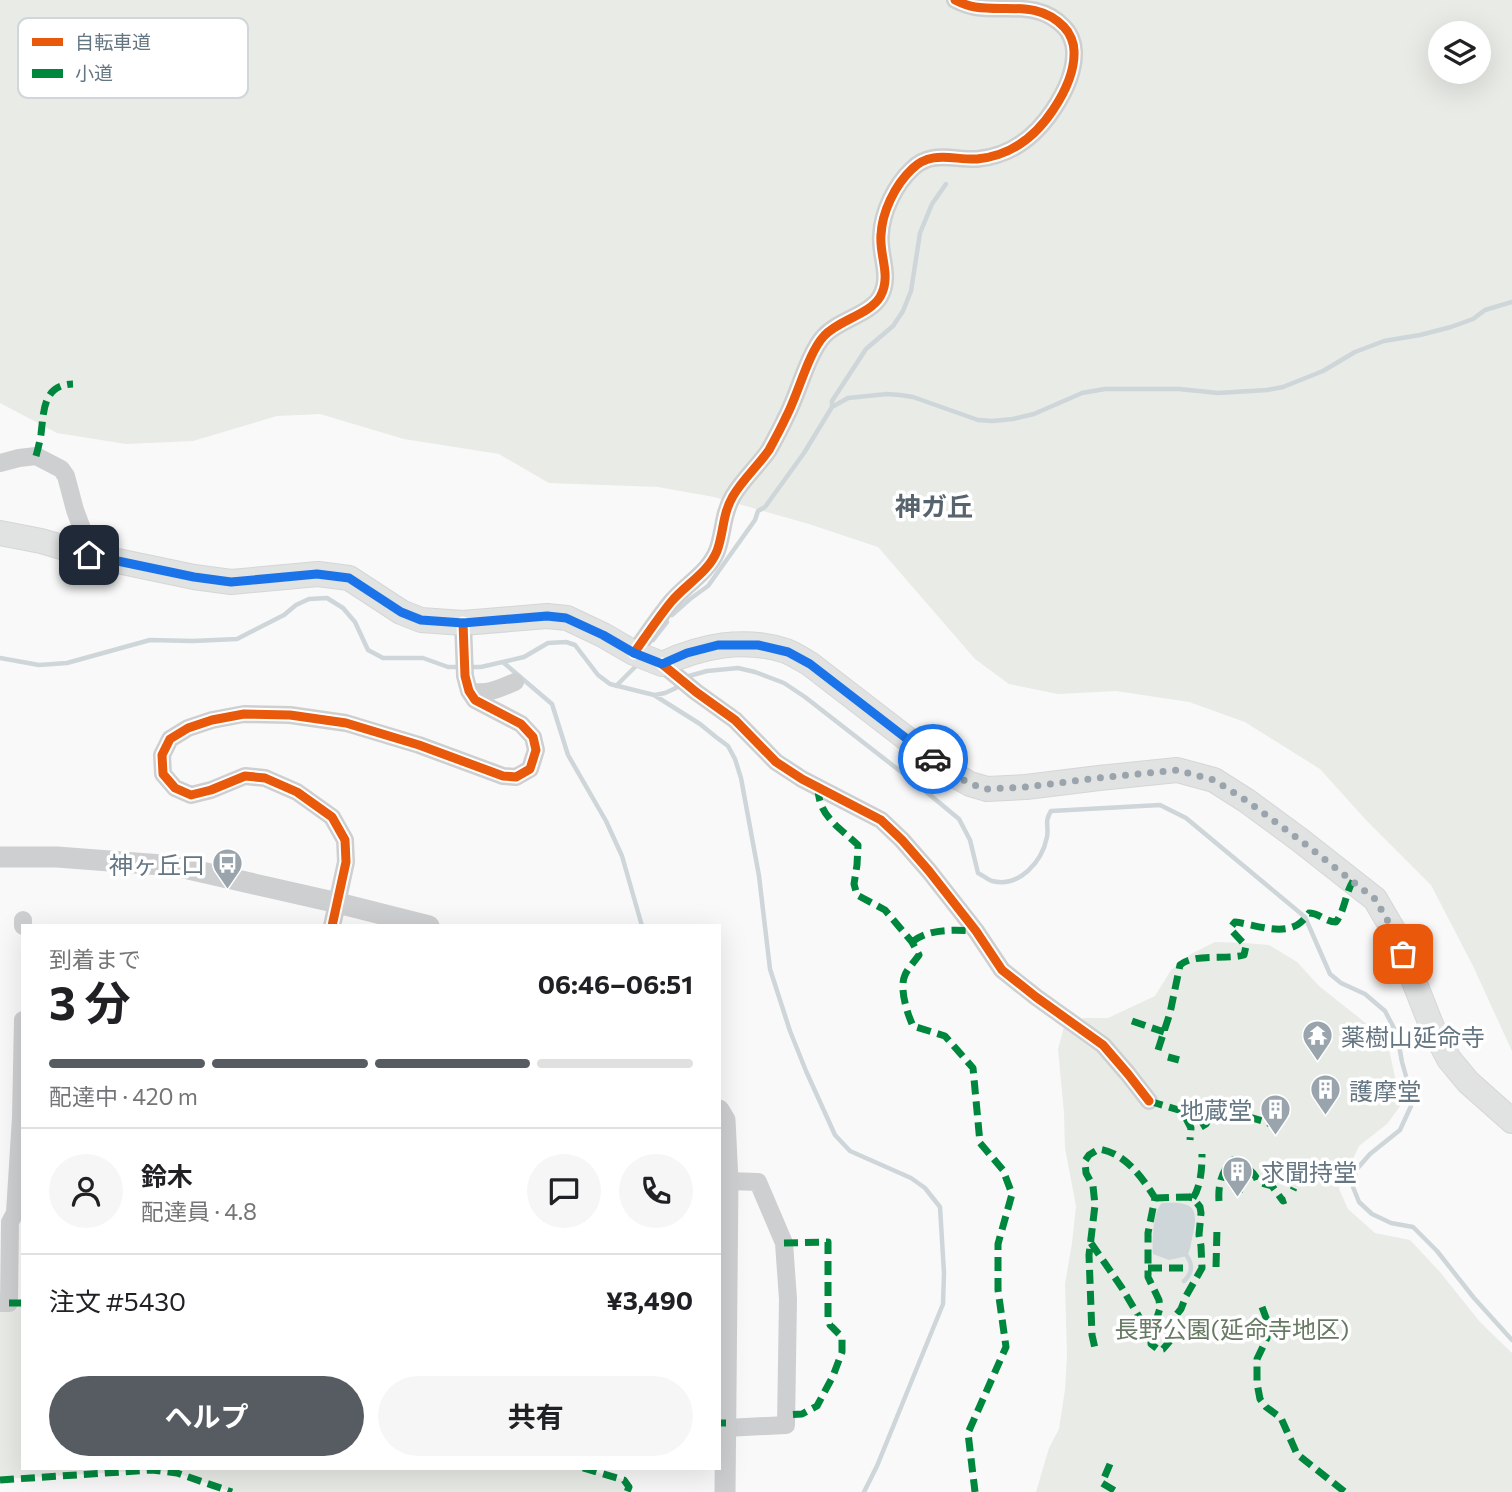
<!DOCTYPE html>
<html lang="ja">
<meta charset="utf-8">
<style>
:root{--surface:#fff;--page:#f6f6f6;--text:#202124;--muted:#757577;--line:#e0e0e0;--accent:#565c61}
body{margin:0;font-family:Commissioner,"Noto Sans JP",sans-serif;background:var(--page);color:var(--text);height:100vh;display:flex;flex-direction:column;font-size:26px;white-space:nowrap}
*{box-sizing:border-box;margin:0}
p{font-size:23px;color:var(--muted)}
.icon{flex:none;width:38px;height:38px;fill:none;stroke:currentColor;stroke-width:2;stroke-linecap:round;stroke-linejoin:round}
.map{position:relative;flex:1;overflow:hidden}
.panel{position:absolute;left:21px;top:924px;width:700px;height:546px;display:flex;flex-direction:column;background:var(--surface);border-radius:0px;box-shadow:0 7px 28px #0002}
.panel>*{flex:none}
.tools{position:absolute;left:1428px;top:21px;display:grid;gap:14px}
.tools a{display:grid;place-items:center;width:63px;height:63px;border-radius:50%;background:var(--surface);box-shadow:0 7px 28px #0002;font-size:35px}
.pin{position:absolute;display:grid;place-items:center;width:60px;height:60px;color:#fff;margin:-30px;border-radius:14px;box-shadow:0 4px 10px #0006}
.courier{position:absolute;display:grid;place-items:center;width:70px;height:70px;margin:-35px;border:5px solid #1a73e8;border-radius:50%;background:#fff;color:#222;box-shadow:0 2px 9px #0007}
.headline em{font-style:normal;font-weight:700}
.headline div{display:flex;flex-direction:column-reverse}
.headline{display:flex;align-items:center;justify-content:space-between;height:119px;padding:0 28px}
h1{font-size:46px;font-weight:700;line-height:52px}
.bar{display:grid;grid-template-columns:repeat(4,1fr);gap:10px 7px;align-content:center;height:84px;padding:0 28px}
.bar i{height:9px;border-radius:5px;background:var(--line)}
.bar .active{background:var(--accent)}
.bar p{grid-column:span 4}
.line{display:flex;align-items:center;gap:18px;padding:0 28px;border-top:2px solid var(--line)}
.line div{flex:1}
.round{display:grid;place-items:center;flex:none;width:74px;height:74px;border-radius:37px;background:var(--page)}
.primary-button{display:flex;gap:14px;margin-top:auto;padding:14px 28px}
.primary-button a{flex:1;height:80px;border-radius:42px;background:var(--accent);color:#fff;font-size:28px;font-weight:700;line-height:80px;text-align:center}
.primary-button a+a{background:var(--page);color:var(--text)}
.map>svg:first-child{display:block}
.green{fill:#e8ebe6;fill-rule:evenodd}
.water{fill:#ced6d9}
.lines{fill:none;stroke-linecap:round;stroke-linejoin:round}
.stream{stroke:#ced6d9;stroke-width:4.5}
.secondary-casing{stroke:#d5d6d7;stroke-width:26}
.minor{stroke:#cecfd0;stroke-width:18}
.tertiary{stroke:#cecfd0;stroke-width:21}
.secondary{stroke:#e1e2e2;stroke-width:24}
.quiet{stroke:#00873e;stroke-width:7;stroke-dasharray:14 7;stroke-linecap:butt}
.cycleway-casing{stroke:#fff;stroke-width:13}
.cycleway{stroke:#e8590c;stroke-width:9}
.done{stroke:#99a4ac;stroke-width:7;stroke-dasharray:0 12.6}
.route{stroke:#1a73e8;stroke-width:9}
.labels{text-anchor:middle;dominant-baseline:central;stroke-width:7;stroke-linejoin:round;paint-order:stroke}
.poi-label{font-size:24px;fill:#657683;stroke:#fff;text-anchor:start}
.park-label{font-size:24px;fill:#687a64;stroke:#fff}
.neighbourhood-label{font-size:26px;font-weight:bold;fill:#57646e;stroke:#fff}
.key{fill:#fff;stroke:#d1d6da;stroke-width:2}
.key-label{font-size:19px;fill:#657683}
</style>
<div class="map">
<svg width="1512" height="1492" viewBox="0 0 1512 1492">
<rect width="100%" height="100%" fill="#f9f9f9"/>
<!-- green -->
<path class="green" d="M0 0H1512V1051L1473 966 1431 885 1366 820 1320 769 1245 722 1189 702 1116 691 1058 694 1009 684 975 659 878 547 809 524 714 497 658 487 549 483 499 454 404 439 320 414 277 416 193 441 126 444 57 433 0 403ZM1440 33H1479V72H1440Z
M1215 942 1245 943 1269 945 1297 962 1319 986 1387 1040 1401 1105 1387 1124 1359 1146 1339 1189 1348 1209 1375 1233 1410 1240 1440 1272 1480 1322 1512 1353V1492H1036L1049 1448 1059 1429 1065 1390 1067 1355 1065 1284 1072 1243 1076 1206 1065 1148 1064 1112 1058 1049 1064 1027 1084 1018H1108L1155 996 1171 970 1191 954Z
M0 1303H23V1468H583L624 1480 629 1487 627 1492H232L177 1473 152 1470 0 1479Z"/>
<!-- water -->
<path class="water" d="M1162 1203C1189 1202 1200 1204 1193 1234 1191 1241 1191 1249 1187 1256L1169 1260 1153 1254C1152 1241 1153 1211 1162 1203Z"/>
<g class="lines">
<!-- stream -->
<path class="stream" d="M832 407V401L866 349 893 326 903 311 911 291 920 233 932 204 946 184
M672 615 690 599 708 586 755 520 758 511 765 507 804 453 832 407 848 398 887 394 900 395 913 397 978 420 992 421 1013 419 1034 414 1082 393 1105 389H1179L1218 393 1267 390 1283 387 1323 371 1355 352 1384 341 1420 335 1451 327 1473 319 1485 310 1512 302
M653 640 667 622
M0 658 39 665 67 663 150 640 193 641 237 639 284 615 296 605 309 599 327 598 343 608 355 622 368 650 383 658H423L448 667H461
M504 663 552 704 568 755 606 821 622 856 642 926
M469 667H481L524 657 548 643 566 642 575 645 598 675 610 684 654 695 700 724 716 737 728 746 735 759 741 778 759 876 770 969 790 1031 806 1071 835 1135 850 1151 911 1178 925 1188 940 1207 944 1273 943 1304 877 1466 864 1492
M689 676 707 671 738 668 755 672 784 683 805 697 918 785 959 819 970 840 978 873C982 875 987 879 992 881 1019 888 1042 862 1047 837 1049 826 1044 822 1051 811L1160 805 1186 818 1305 917 1330 974 1341 983 1365 994 1385 1011 1397 1034 1402 1062 1410 1090 1411 1106 1400 1130 1370 1154 1356 1170 1353 1187 1359 1202 1372 1214 1391 1223 1413 1227 1437 1251 1474 1298 1512 1340
M616 686 639 663
M655 695 665 693 676 688
M1184 1281C1192 1274 1193 1265 1187 1256"/>
<defs>
<path id="secondary" d="M0 533 41 541 89 555 194 577 231 582 318 574 349 578 401 612 421 620 463 623 547 616 567 618 603 635 634 653 662 664C702 646 743 637 786 651 794 654 803 660 810 664L954 775 970 784 987 789 1026 787 1099 778 1177 770 1214 780 1247 801 1300 840 1375 899 1395 933 1432 1027 1449 1059 1468 1082 1512 1121"/>
</defs>
<!-- secondary casing -->
<use href="#secondary" class="secondary-casing"/>
<!-- minor -->
<path class="minor" d="M0 463 19 458 36 456 61 469 66 476 75 510 87 542 89 555
M634 653C646 636 658 618 671 602 686 584 708 573 717 551 724 532 722 515 733 496 743 479 758 466 769 450 775 439 781 428 786 417 798 395 808 353 824 336 838 320 869 315 880 297 892 276 879 256 881 235 882 212 895 185 912 169 931 150 953 160 977 159 1010 156 1035 137 1053 110 1065 92 1075 72 1074 51 1074 43 1070 33 1064 27 1038 0 1007 12 975 7 968 6 961 3 955 0
M662 664 696 692 735 720 776 762 802 779 881 820 902 840 929 871 976 931 1002 970 1036 997 1103 1045 1128 1074 1149 1101
M469 691C488 695 498 689 515 682
M23 920V926
M332 926 346 862 345 840 332 817 297 792 265 778 245 776 211 790 191 795 175 788 163 774 162 755 170 739 188 728 212 720 244 714 290 715 346 723 419 745 503 776 516 777 530 769 536 750 533 737 521 724 475 700 469 691 465 676 463 623
M0 1303H9L10 1222 15 1213 21 1117 23 1020
M726 1428 786 1425 788 1299 784 1243 758 1182 728 1181"/>
<!-- tertiary -->
<path class="tertiary" d="M0 857H57L175 866 338 903 429 926
M719 1110 725 1120 728 1181 725 1492"/>
<!-- secondary -->
<use href="#secondary" class="secondary"/>
<!-- quiet -->
<path class="quiet" d="M36 456C38 449 40 441 41 434 44 410 43 385 73 384
M818 787C818 816 839 827 858 845L857 865 854 884 857 895 885 910 912 942 919 955C915 961 908 968 905 975 899 988 907 1013 913 1026L945 1036 973 1068 980 1143 1003 1170 1012 1194 998 1244V1290L1006 1347 968 1433 975 1492
M912 942C930 928 954 930 976 931
M1132 1021 1164 1032
M1158 1050 1170 1013 1180 965C1194 953 1226 960 1244 955L1246 946 1232 931 1231 927 1235 922C1253 924 1279 935 1297 925 1302 922 1306 917 1309 913 1319 913 1326 922 1336 922 1345 910 1345 894 1353 881
M1168 1057 1179 1060
M1149 1101 1182 1111 1191 1128 1190 1140
M1235 1107 1233 1112 1266 1122 1277 1127 1278 1125
M1201 1127 1206 1124 1214 1111 1220 1109 1233 1112
M1303 1173 1304 1171
M1293 1190 1294 1188
M1239 1192 1241 1185
M1155 1198 1188 1197
M1193 1198C1201 1186 1202 1168 1202 1154
M1219 1201C1218 1186 1221 1171 1233 1160 1242 1170 1252 1165 1258 1182L1272 1186 1283 1201 1286 1200
M784 1243 828 1242V1319L830 1325 842 1337V1352L833 1376 817 1406 802 1414 786 1415
M1091 1243 1122 1288 1151 1337 1160 1308 1159 1300 1148 1277V1233L1155 1198C1142 1177 1125 1153 1099 1149L1089 1155 1085 1161 1086 1173 1093 1186 1095 1205 1089 1255 1092 1335 1096 1353
M1216 1267 1217 1228
M1148 1268H1187
M9 1303H23
M1262 1307 1268 1323 1267 1338 1257 1359V1383L1260 1399 1266 1407 1281 1418 1297 1454 1345 1492
M1177 1314 1181 1309 1186 1296 1202 1268 1201 1246 1199 1235 1201 1213 1200 1207 1193 1198 1188 1197 1187 1194
M1151 1337V1344L1159 1350 1163 1349 1170 1341
M719 1423H726
M1110 1464 1102 1483 1117 1492
M583 1468 624 1480 629 1487 627 1492
M0 1480 152 1470 177 1473 232 1492"/>
<defs>
<path id="cycleway" d="M634 653C646 636 658 618 671 602 686 584 708 573 717 551 724 532 722 515 733 496 743 479 758 466 769 450 775 439 781 428 786 417 798 395 808 353 824 336 838 320 869 315 880 297 892 276 879 256 881 235 882 212 895 185 912 169 931 150 953 160 977 159 1010 156 1035 137 1053 110 1065 92 1075 72 1074 51 1074 43 1070 33 1064 27 1038 0 1007 12 975 7 968 6 961 3 955 0
M662 664 696 692 735 720 776 762 802 779 881 820 902 840 929 871 976 931 1002 970 1036 997 1103 1045 1128 1074 1149 1101
M332 926 346 862 345 840 332 817 297 792 265 778 245 776 211 790 191 795 175 788 163 774 162 755 170 739 188 728 212 720 244 714 290 715 346 723 419 745 503 776 516 777 530 769 536 750 533 737 521 724 475 700 469 691 465 676 463 623"/>
</defs>
<!-- cycleway casing -->
<use href="#cycleway" class="cycleway-casing"/>
<!-- cycleway -->
<use href="#cycleway" class="cycleway"/>
</g>
<g class="lines">
<!-- done -->
<path class="done" d="M933 759 954 775 971 784 987 789 1026 787 1098 778 1177 770 1214 780 1247 801 1300 840 1375 899 1395 933 1403 954"/>
<!-- route -->
<path class="route" d="M89 555 194 577 231 582 317 574 349 578 401 612 421 620 463 623 547 616 566 618 603 635 634 653 662 664 687 653 718 645H758L788 652 810 664 933 759"/>
</g>
<!-- icons -->
<defs>
<symbol id="bus-pin" viewBox="-11 -11 22 30"><path d="M0 17L-7.5 6A9.5 9.5 0 1 1 7.5 6Z" fill="#99a4ac" stroke="#fff"/><path d="M-5-6H5V4H4V6H2V4H-2V6H-4V4H-5ZM-3.5-4V0h7V-4ZM-3.5 1.2v1.5H-2V1.2ZM2 1.2v1.5H3.5V1.2Z" fill="#fff"/></symbol>
<symbol id="temple-pin" viewBox="-11 -11 22 30"><path d="M0 17L-7.5 6A9.5 9.5 0 1 1 7.5 6Z" fill="#99a4ac" stroke="#fff"/><path d="M0-6L5-2H3V0L6.5 2.5H4V6H1.5V3h-3V6H-4V2.5H-6.5L-3 0V-2H-5Z" fill="#fff"/></symbol>
<symbol id="building-pin" viewBox="-11 -11 22 30"><path d="M0 17L-7.5 6A9.5 9.5 0 1 1 7.5 6Z" fill="#99a4ac" stroke="#fff"/><path d="M-4-6H4V6H1V3H-1V6H-4ZM-2.5-4.3h1.7v1.8h-1.7ZM.8-4.3h1.7v1.8H.8ZM-2.5-1h1.7V.8h-1.7ZM.8-1h1.7V.8H.8Z" fill="#fff"/></symbol>
</defs>
<g fill-rule="evenodd">
<use href="#bus-pin" x="210" y="846" width="35" height="47"/>
<use href="#temple-pin" x="1300" y="1018" width="35" height="47"/>
<use href="#building-pin" x="1308" y="1072" width="35" height="47"/>
<use href="#building-pin" x="1258" y="1092" width="35" height="47"/>
<use href="#building-pin" x="1220" y="1154" width="35" height="47"/>
</g>
<g class="labels">
<!-- poi labels -->
<g class="poi-label">
<text x="205" y="864" text-anchor="end">神ヶ丘口</text>
<text x="1341" y="1036">薬樹山延命寺</text>
<text x="1349" y="1090">護摩堂</text>
<text x="1252" y="1109" text-anchor="end">地蔵堂</text>
<text x="1261" y="1171">求聞持堂</text>
</g>
<!-- park labels -->
<g class="park-label">
<text x="1232" y="1328">長野公園(延命寺地区)</text>
</g>
<!-- neighbourhood labels -->
<g class="neighbourhood-label">
<text x="934" y="505">神ガ丘</text>
</g>
</g>
<!-- legend -->
<rect x="18" y="18" width="230" height="80" rx="10" class="key"/>
<rect x="32" y="38" width="31" height="8" fill="#e8590c"/>
<rect x="32" y="69" width="31" height="9" fill="#00873e"/>
<g class="key-label">
<text x="75" y="49">自転車道</text>
<text x="75" y="80">小道</text>
</g>
</svg>
<div class="tools">
<a><svg class="icon" aria-label="layers" viewBox="0 0 24 24"><path d="M12 4l9 5-9 5-9-5zM3 14l9 5 9-5"/></svg></a>
</div>
<div class="pin" style="left:1403px;top:954px;background:#ea580c"><svg class="icon" aria-label="bag" viewBox="0 0 24 24"><path d="M5 8h14l-1 12H6zM9 8a3 3 0 0 1 6 0"/></svg></div>
<div class="pin" style="left:89px;top:555px;background:#1f2937"><svg class="icon" aria-label="home" viewBox="0 0 24 24"><path d="M3 11l9-7 9 7M6 9v11h12V9"/></svg></div>
<div class="courier" style="left:933px;top:759px"><svg class="icon" aria-label="car" viewBox="0 0 24 24"><path d="M5 17H2v-5l4-1 3-4h7l3 4 3 1v5h-3M9 17h6M6 11h13"/><circle cx="7" cy="17" r="2"/><circle cx="17" cy="17" r="2"/></svg></div>
<section class="panel">
<div class="headline"><div><h1>3 分</h1><p>到着まで</p></div><em>06:46–06:51</em></div>
<div class="bar"><i class="active"></i><i class="active"></i><i class="active"></i><i></i><p>配達中 · 420 m</p></div>
<div class="line" style="height:126px"><a class="round"><svg class="icon" aria-label="person" viewBox="0 0 24 24"><circle cx="12" cy="8" r="4"/><path d="M4 21q1-7 8-7t8 7"/></svg></a><div><b>鈴木</b><p>配達員 · 4.8</p></div><a class="round"><svg class="icon" aria-label="chat" viewBox="0 0 24 24"><path d="M4 5h16v11H9l-5 4z"/></svg></a><a class="round"><svg class="icon" aria-label="phone" viewBox="0 0 24 24"><path d="M5 4h4l2 5-3 2q2 4 5 5l2-3 5 2v4C11 20 4 13 5 4z"/></svg></a></div>
<div class="line" style="height:91px"><div>注文 #5430</div><b>¥3,490</b></div>
<div class="primary-button"><a>ヘルプ</a><a>共有</a></div>
</section>
</div>
